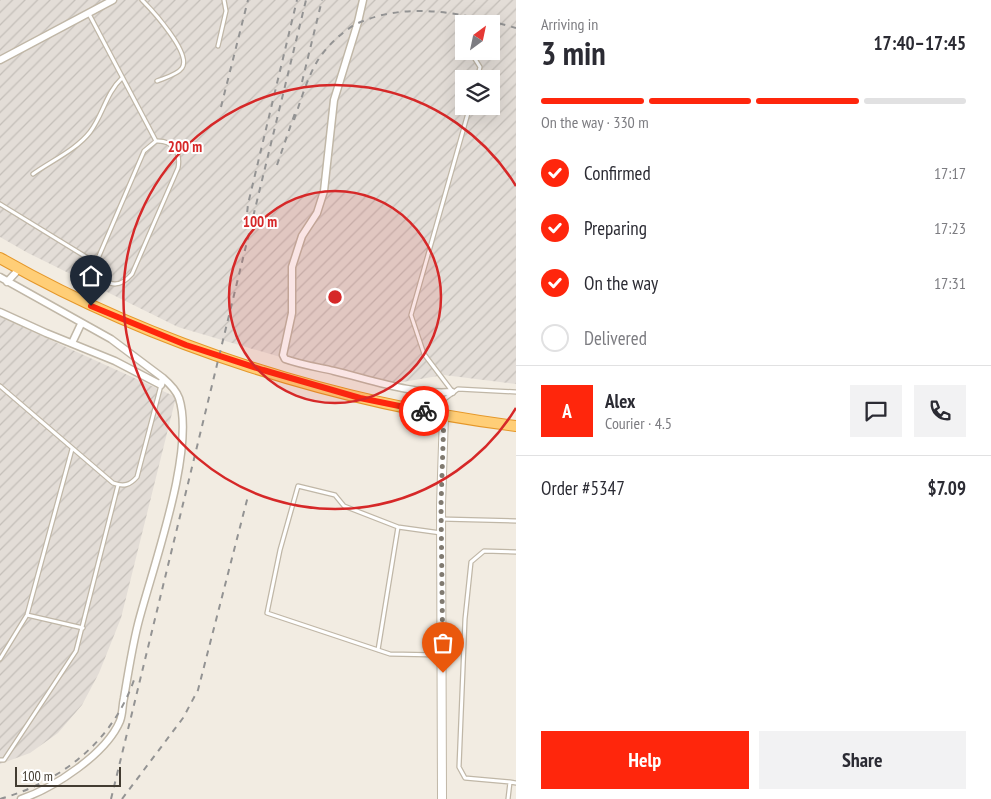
<!DOCTYPE html>
<meta charset="utf-8">
<style>
:root{--surface:#fff;--page:#f2f2f3;--text:#2b2b33;--muted:#7c7c81;--line:#e1e1e2;--accent:#ff260c}
body{margin:0;font-family:"PT Sans Narrow",sans-serif;background:var(--page);color:var(--text);height:100vh;display:flex;flex-direction:column;font-size:19px;white-space:nowrap}
*{box-sizing:border-box;margin:0}
p{font-size:16px;color:var(--muted)}
.icon{flex:none;width:28px;height:28px;fill:none;stroke:currentColor;stroke-width:2;stroke-linecap:round;stroke-linejoin:round}
.map{position:relative;flex:1;overflow:hidden}
.sheet{display:flex;flex-direction:column;background:var(--surface);width:475px}
.sheet>*{flex:none}
.needle{width:32px;rotate:33deg}
.controls{position:absolute;left:455px;top:15px;display:grid;gap:10px}
.controls a{display:grid;place-items:center;width:45px;height:45px;border-radius:0px;background:var(--surface);box-shadow:0 5px 20px #0002;font-size:25px}
.scale{position:absolute;left:15px;bottom:12px;width:106px;box-sizing:border-box;padding-left:5px;border:2px solid #433c32;border-top:0;font-size:14px;line-height:18px;white-space:nowrap;color:#433c32;-webkit-text-stroke:4px #fff;paint-order:stroke}
.pin{position:absolute;display:grid;place-items:center;width:42px;height:42px;color:#fff;margin:-51px -21px;border-radius:50% 50% 50% 0;rotate:-45deg;box-shadow:0 0 5px #0007}
.pin .icon{rotate:45deg}
.courier{position:absolute;display:grid;place-items:center;width:50px;height:50px;margin:-25px;border:4px solid #ff260c;border-radius:50%;background:#fff;color:#222;box-shadow:0 1px 6px #0007}
.headline em{font-style:normal;font-weight:700}
.headline div{display:flex;flex-direction:column-reverse}
.headline{display:flex;align-items:center;justify-content:space-between;height:85px;padding:0 25px}
h1{font-size:32px;font-weight:700;line-height:38px}
.bar{display:grid;grid-template-columns:repeat(4,1fr);gap:8px 5px;align-content:center;height:60px;padding:0 25px}
.bar i{height:6px;border-radius:4px;background:var(--line)}
.bar .selected{background:var(--accent)}
.bar p{grid-column:span 4}
.line{display:flex;align-items:center;gap:12px;padding:0 25px;border-top:1px solid var(--line)}
.line div{flex:1}
.round{display:grid;place-items:center;flex:none;width:52px;height:52px;border-radius:0px;background:var(--page)}
ol{padding:0 25px;list-style:none}
li{display:flex;align-items:center;gap:15px;height:55px}
li p{margin-inline-start:auto}
li .icon{padding:5px;border-radius:50%;background:var(--accent);color:#fff;stroke-width:4}
li:last-child{color:var(--muted)}
li i{width:28px;height:28px;border:2px solid var(--line);border-radius:50%}
.action{display:flex;gap:10px;margin-top:auto;padding:10px 25px}
.action a{flex:1;height:58px;border-radius:0px;background:var(--accent);color:#fff;font-size:20px;font-weight:700;line-height:58px;text-align:center}
.action a+a{background:var(--page);color:var(--text)}
main{display:flex;flex:1;min-height:0}
.map>svg:first-child{display:block}
.industrial{fill:url(#industrial-furrows);fill-rule:evenodd}
.lines{fill:none;stroke-linecap:round;stroke-linejoin:round}
.service-casing{stroke:#c0b7a7;stroke-width:5.5}
.minor-casing{stroke:#c0b7a7;stroke-width:9}
.tertiary-casing{stroke:#c0b7a7;stroke-width:10}
.trunk-casing{stroke:#e59729;stroke-width:12}
.service{stroke:#fff;stroke-width:3}
.minor{stroke:#fff;stroke-width:6}
.tertiary{stroke:#fff;stroke-width:8}
.trunk{stroke:#ffce77;stroke-width:10}
.rail{stroke:#939393;stroke-width:2;stroke-dasharray:6 6;stroke-linecap:butt}
.done{stroke:#807a70;stroke-width:5;stroke-dasharray:0 9}
.route{stroke:#ff260c;stroke-width:6}
.ring{fill:none;stroke:#d62828;stroke-width:2.5}
.centre{fill:#d62828;stroke:#fff;stroke-width:2.5}
.ring-label{font-size:15px;text-anchor:middle;font-weight:bold;fill:#d62828;stroke:#fff;stroke-width:4;stroke-linejoin:round;paint-order:stroke}
</style>
<main>
<div class="map">
<svg width="516" height="799" viewBox="0 0 516 799">
<defs>
<pattern id="industrial-furrows" width="10" height="10" patternUnits="userSpaceOnUse" patternTransform="scale(1.25)"><rect width="10" height="10" fill="#e3ddd7"/><path d="M-1 1l2-2M0 10L10 0M9 11l2-2" fill="none" stroke="#c4bfb9"/></pattern>
</defs>
<rect width="100%" height="100%" fill="#f2ece2"/>
<!-- industrial -->
<path class="industrial" d="M0 0H516V384L444 375 379 386 178 327 28 253 0 237ZM464 24H491V51H464ZM464 79H491V106H464Z
M0 317 176 397 121 618 99 673 82 705 58 733 30 753 0 764Z"/>
<g class="lines">
<defs>
<path id="service" d="M142 0C153 11 192 54 182 68 177 75 164 78 157 81
M89 14 156 141
M218 46 226 11 224 0
M475 59 480 67 477 79
M156 141C173 140 181 153 178 168L132 274C116 292 102 284 96 263L144 151Z
M33 174C51 161 76 150 90 132 103 115 106 93 122 78
M0 204 96 263
M0 386 113 483C124 487 130 485 137 477L161 385
M452 391 424 354 411 315 470 106
M431 409 458 389 516 392
M441 519 516 521
M27 615 83 628
M378 650 398 527
M440 655 390 654 267 613 280 550 298 486 335 495 344 506 398 527 441 533
M0 659 27 615 72 449
M0 760H4L76 651 118 485
M510 782 465 778 459 767 465 619 471 562 484 551 516 552
M508 799 510 782 516 783"/>
<path id="minor" d="M363 0 358 22 334 100 324 191 317 213 302 236 292 267V313L283 355 285 359C302 365 317 367 334 371 372 380 413 395 452 392
M0 60 113 0
M0 277 111 339 163 378 161 385 115 361 46 333 0 312
M7 282 19 269
M72 343 81 324
M21 799C54 788 106 754 120 721 123 713 122 706 124 698 128 674 132 648 138 624 152 569 196 450 179 398 176 390 170 384 163 378"/>
<path id="tertiary" d="M442 799 441 505 444 415"/>
<path id="trunk" d="M0 258C154 346 340 404 516 426"/>
</defs>
<!-- service casing -->
<use href="#service" class="service-casing"/>
<!-- minor casing -->
<use href="#minor" class="minor-casing"/>
<!-- tertiary casing -->
<use href="#tertiary" class="tertiary-casing"/>
<!-- trunk casing -->
<use href="#trunk" class="trunk-casing"/>
<!-- service -->
<use href="#service" class="service"/>
<!-- minor -->
<use href="#minor" class="minor"/>
<!-- tertiary -->
<use href="#tertiary" class="tertiary"/>
<!-- trunk -->
<use href="#trunk" class="trunk"/>
<!-- rail -->
<path class="rail" d="M302 82 322 0
M221 107 248 0
M294 120C301 100 307 78 318 60 327 46 340 34 354 25 406 0 462 13 516 28
M277 165 295 113
M246 224 248 204 297 0
M0 799C63 781 114 740 135 677
M111 799 306 0
M122 799 183 718 198 690 248 496"/>
</g>
<g class="lines">
<!-- done -->
<path class="done" d="M424 411 444 415 441 505 443 673"/>
<!-- route -->
<path class="route" d="M91 306 186 345 263 370 360 398 424 411"/>
</g>
<!-- distance rings -->
<circle cx="335" cy="297" r="106" fill="#d62828" fill-opacity=".12"/>
<g class="ring">
<circle cx="335" cy="297" r="106"/>
<path d="M516 408A212 212 0 1 1 516 186"/>
</g>
<circle cx="335" cy="297" r="8" class="centre"/>
<g class="ring-label">
<text x="185" y="152">200 m</text>
<text x="260" y="227">100 m</text>
</g>
</svg>
<div class="controls">
<a><svg class="needle" viewBox="-14 -14 28 28"><path d="M0-13l5 13h-10z" fill="#e53935"/><path d="M0 13l5-13h-10z" fill="#7c7c81"/></svg></a>
<a><svg class="icon" aria-label="layers" viewBox="0 0 24 24"><path d="M12 4l9 5-9 5-9-5zM3 14l9 5 9-5"/></svg></a>
</div>
<div class="scale">100 m</div>
<div class="pin" style="left:443px;top:673px;background:#ea580c"><svg class="icon" aria-label="bag" viewBox="0 0 24 24"><path d="M5 8h14l-1 12H6zM9 8a3 3 0 0 1 6 0"/></svg></div>
<div class="pin" style="left:91px;top:306px;background:#1f2937"><svg class="icon" aria-label="home" viewBox="0 0 24 24"><path d="M3 11l9-7 9 7M6 9v11h12V9"/></svg></div>
<div class="courier" style="left:424px;top:411px"><svg class="icon" aria-label="bike" viewBox="0 0 24 24"><circle cx="6" cy="16" r="4"/><circle cx="18" cy="16" r="4"/><path d="M6 16l4-8h5l3 8M10 8l3 8H6M13 5h3"/></svg></div>
</div>
<section class="sheet">
<div class="headline"><div><h1>3 min</h1><p>Arriving in</p></div><em>17:40–17:45</em></div>
<div class="bar"><i class="selected"></i><i class="selected"></i><i class="selected"></i><i></i><p>On the way · 330 m</p></div>
<ol>
<li><svg class="icon" aria-label="check" viewBox="0 0 24 24"><path d="M5 12l5 5 9-10"/></svg>Confirmed<p>17:17</p></li>
<li><svg class="icon" aria-label="check" viewBox="0 0 24 24"><path d="M5 12l5 5 9-10"/></svg>Preparing<p>17:23</p></li>
<li><svg class="icon" aria-label="check" viewBox="0 0 24 24"><path d="M5 12l5 5 9-10"/></svg>On the way<p>17:31</p></li>
<li><i></i>Delivered</li>
</ol>
<div class="line" style="height:90px"><b class="round" style="background:var(--accent);color:#fff">A</b><div><b>Alex</b><p>Courier · 4.5</p></div><a class="round"><svg class="icon" aria-label="chat" viewBox="0 0 24 24"><path d="M4 5h16v11H9l-5 4z"/></svg></a><a class="round"><svg class="icon" aria-label="phone" viewBox="0 0 24 24"><path d="M5 4h4l2 5-3 2q2 4 5 5l2-3 5 2v4C11 20 4 13 5 4z"/></svg></a></div>
<div class="line" style="height:65px"><div>Order #5347</div><b>$7.09</b></div>
<div class="action"><a>Help</a><a>Share</a></div>
</section>
</main>
